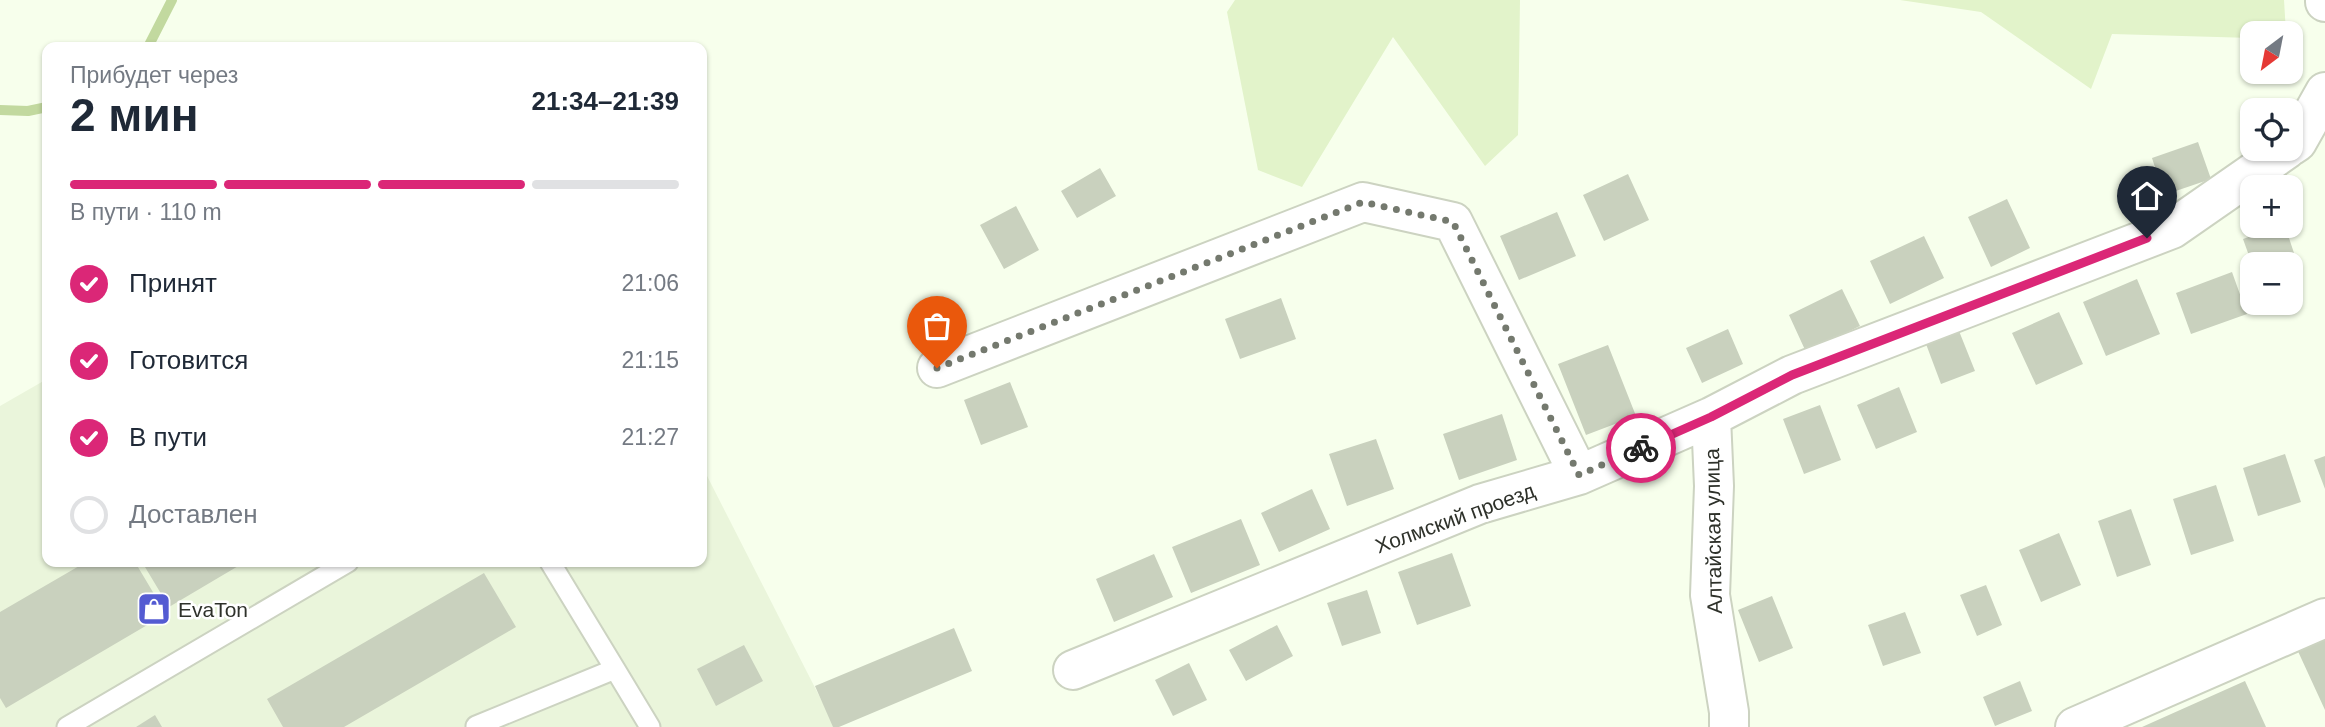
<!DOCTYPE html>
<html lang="ru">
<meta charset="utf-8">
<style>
:root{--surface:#fff;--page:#f2f2f3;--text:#1f2937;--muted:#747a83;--line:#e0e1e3;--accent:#db2777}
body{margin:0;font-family:Helvetica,sans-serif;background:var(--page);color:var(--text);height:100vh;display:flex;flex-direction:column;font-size:26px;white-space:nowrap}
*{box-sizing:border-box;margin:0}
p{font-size:23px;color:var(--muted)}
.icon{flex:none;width:38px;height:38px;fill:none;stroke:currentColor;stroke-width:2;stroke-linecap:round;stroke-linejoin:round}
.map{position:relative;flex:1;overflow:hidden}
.sheet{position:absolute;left:42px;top:42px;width:665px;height:525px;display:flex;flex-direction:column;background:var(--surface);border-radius:14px;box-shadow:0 2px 5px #0004}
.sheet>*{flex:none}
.needle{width:46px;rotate:212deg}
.controls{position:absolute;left:2240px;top:21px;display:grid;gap:14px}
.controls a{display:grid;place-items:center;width:63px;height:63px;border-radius:14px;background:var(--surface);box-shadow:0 2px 5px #0004;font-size:35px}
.pin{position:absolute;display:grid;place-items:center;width:60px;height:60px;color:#fff;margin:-72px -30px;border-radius:50% 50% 50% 0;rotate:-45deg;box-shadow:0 0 7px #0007}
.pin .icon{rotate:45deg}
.courier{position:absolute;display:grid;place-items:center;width:70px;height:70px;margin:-35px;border:5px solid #db2777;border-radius:50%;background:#fff;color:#222;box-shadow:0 2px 9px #0007}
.overview em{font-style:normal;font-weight:700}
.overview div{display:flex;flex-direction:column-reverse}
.overview{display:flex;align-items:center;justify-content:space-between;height:119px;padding:0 28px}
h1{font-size:46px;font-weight:700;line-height:52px}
.bar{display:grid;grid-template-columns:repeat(4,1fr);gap:10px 7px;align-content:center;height:84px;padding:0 28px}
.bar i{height:9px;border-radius:5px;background:var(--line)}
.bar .current{background:var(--accent)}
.bar p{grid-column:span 4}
ol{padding:0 28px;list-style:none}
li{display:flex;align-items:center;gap:21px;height:77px}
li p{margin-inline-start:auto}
li .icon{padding:7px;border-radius:50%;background:var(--accent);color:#fff;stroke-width:4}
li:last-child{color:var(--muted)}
li i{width:38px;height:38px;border:4px solid var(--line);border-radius:50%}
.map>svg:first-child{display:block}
.built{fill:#eaf5db}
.green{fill:#e2f3ca}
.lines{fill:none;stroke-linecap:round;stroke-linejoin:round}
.stream{stroke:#c2d99f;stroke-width:10}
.building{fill:#c9d1be}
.lane-casing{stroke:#ccd3c1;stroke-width:23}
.street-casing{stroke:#ccd3c1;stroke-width:42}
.secondary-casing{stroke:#ccd3c1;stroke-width:42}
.lane{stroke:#fff;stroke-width:19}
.street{stroke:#fff;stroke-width:38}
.secondary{stroke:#fff;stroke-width:38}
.done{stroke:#74796e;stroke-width:7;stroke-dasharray:0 12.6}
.route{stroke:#db2777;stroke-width:9}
.labels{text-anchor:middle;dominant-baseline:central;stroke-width:5;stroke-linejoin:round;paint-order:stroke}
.street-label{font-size:21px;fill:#2e312a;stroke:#fff}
.poi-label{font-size:21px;fill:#2e312a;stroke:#fff;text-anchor:start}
</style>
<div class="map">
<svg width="2325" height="727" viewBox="0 0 2325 727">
<rect width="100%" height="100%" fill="#f7ffec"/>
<!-- built -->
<path class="built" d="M47 379V562H702V466L835 727H0V406Z"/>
<!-- green -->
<path class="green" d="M1235 0H1520L1518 135 1485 166 1393 37 1302 187 1258 170 1227 12Z
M1900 0H2284L2286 33H2252V38L2112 34 2091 89 1981 12Z"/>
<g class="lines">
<!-- stream -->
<path class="stream" d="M148 47 172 0
M0 110 28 111 47 107"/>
</g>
<!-- building -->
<path class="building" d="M2198 142 2211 179 2164 195 2152 158Z
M1100 168 1116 196 1077 218 1061 191Z
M1628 174 1649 220 1604 241 1583 195Z
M2007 199 2030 248 1991 267 1968 217Z
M1016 206 1039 250 1004 269 980 225Z
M1557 212 1576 256 1519 280 1500 236Z
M2279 226H2285L2302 277 2291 281V264H2252L2243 239Z
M1924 236 1944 278 1890 304 1870 261Z
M2232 272 2247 314 2191 334 2176 293Z
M2137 279 2160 334 2106 356 2083 302Z
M1842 289 1860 326 1806 352 1789 315Z
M1281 298 1296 339 1240 359 1225 319Z
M2059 312 2083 364 2036 385 2012 333Z
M1728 329 1743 364 1702 383 1686 348Z
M1959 331 1975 371 1941 384 1926 344Z
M1608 345 1636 416 1586 435 1558 364Z
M1010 382 1028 427 981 445 964 400Z
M1899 387 1917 432 1876 449 1857 405Z
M1820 405 1841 460 1804 474 1783 419Z
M1502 414 1517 460 1459 480 1443 434Z
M1376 439 1394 489 1347 506 1329 454Z
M2285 454 2301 502 2258 516 2243 468Z
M2325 456V489L2314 460Z
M2216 485 2234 541 2191 555 2173 499Z
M1312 489 1330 529 1279 552 1261 513Z
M2131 509 2151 565 2117 577 2098 521Z
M1241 519 1260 565 1191 593 1172 547Z
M2059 533 2081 585 2041 602 2019 550Z
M1452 553 1471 606 1417 625 1398 572Z
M1154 554 1173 597 1114 622 1096 579Z
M86 562H135L166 614 6 708 0 698V612Z
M142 562H245L169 607Z
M484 573 516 627 344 727H283L267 699Z
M1986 585 2002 625 1977 636 1960 595Z
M1367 590 1381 633 1342 646 1327 603Z
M1772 596 1793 648 1759 662 1738 610Z
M1905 612 1921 653 1883 666 1868 625Z
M1277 625 1293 656 1246 681 1229 650Z
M954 628 972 671 839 727H833L815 686Z
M2325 634V710L2296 647Z
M744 645 763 681 716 706 697 669Z
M1189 663 1207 700 1173 716 1155 680Z
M2020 681 2032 711 1995 726 1983 697Z
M2245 681 2266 727H2142Z
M155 715 162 727H136Z"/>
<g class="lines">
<defs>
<path id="lane" d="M615 669 650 727
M476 726 615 669 550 562
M67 727 348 562"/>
<path id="street" d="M2291 146 2297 142 2325 92
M937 368 1363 202 1453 222 1579 475
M1711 417 1714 486 1710 595 1729 712V727
M1073 670 1480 504 1579 475 1711 417 1792 375 2172 229 2287 149"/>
<path id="secondary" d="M2325 0V2
M2075 727 2325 618"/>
</defs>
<!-- lane casing -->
<use href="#lane" class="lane-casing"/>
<!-- street casing -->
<use href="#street" class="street-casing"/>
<!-- secondary casing -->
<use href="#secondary" class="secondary-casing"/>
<!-- lane -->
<use href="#lane" class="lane"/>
<!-- street -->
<use href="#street" class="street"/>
<!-- secondary -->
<use href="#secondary" class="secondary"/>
</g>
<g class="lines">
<!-- done -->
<path class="done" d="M937 368 1363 202 1453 222 1579 475 1641 448"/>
<!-- route -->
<path class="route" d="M1641 448 1711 417 1792 375 2147 238"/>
</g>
<!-- icons -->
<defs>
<symbol id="shop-square" viewBox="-11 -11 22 22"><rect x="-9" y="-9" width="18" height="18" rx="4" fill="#545bd2" stroke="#fff"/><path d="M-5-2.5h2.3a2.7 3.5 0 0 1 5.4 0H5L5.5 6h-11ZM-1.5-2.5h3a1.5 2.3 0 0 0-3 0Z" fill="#fff"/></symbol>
</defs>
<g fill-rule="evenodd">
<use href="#shop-square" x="135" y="590" width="38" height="38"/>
</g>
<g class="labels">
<!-- street labels -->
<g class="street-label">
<text transform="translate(1455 518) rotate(-20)">Холмский проезд</text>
<text transform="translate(1713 531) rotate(-91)">Алтайская улица</text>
</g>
<!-- poi labels -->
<g class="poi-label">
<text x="178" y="609">EvaTon</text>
</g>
</g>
</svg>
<div class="controls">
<a><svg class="needle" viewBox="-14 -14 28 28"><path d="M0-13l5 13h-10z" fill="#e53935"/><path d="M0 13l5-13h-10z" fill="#747a83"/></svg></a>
<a><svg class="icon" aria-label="locate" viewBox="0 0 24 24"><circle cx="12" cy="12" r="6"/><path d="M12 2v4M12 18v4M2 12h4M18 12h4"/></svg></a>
<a>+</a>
<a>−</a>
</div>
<div class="pin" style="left:937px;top:368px;background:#ea580c"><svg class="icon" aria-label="bag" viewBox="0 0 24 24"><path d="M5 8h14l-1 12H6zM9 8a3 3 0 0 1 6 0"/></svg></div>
<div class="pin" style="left:2147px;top:238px;background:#1f2937"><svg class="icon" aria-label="home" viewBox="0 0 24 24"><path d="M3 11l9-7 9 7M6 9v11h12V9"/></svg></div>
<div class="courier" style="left:1641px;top:448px"><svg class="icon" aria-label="bike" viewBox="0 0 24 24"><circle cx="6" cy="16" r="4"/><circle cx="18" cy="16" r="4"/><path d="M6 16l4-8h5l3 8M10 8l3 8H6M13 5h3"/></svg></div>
<section class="sheet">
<div class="overview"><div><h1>2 мин</h1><p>Прибудет через</p></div><em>21:34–21:39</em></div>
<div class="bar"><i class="current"></i><i class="current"></i><i class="current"></i><i></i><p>В пути · 110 m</p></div>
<ol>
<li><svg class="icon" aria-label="check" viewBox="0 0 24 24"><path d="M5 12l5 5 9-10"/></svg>Принят<p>21:06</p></li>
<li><svg class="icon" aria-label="check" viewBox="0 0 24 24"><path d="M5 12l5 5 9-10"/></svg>Готовится<p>21:15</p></li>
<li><svg class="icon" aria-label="check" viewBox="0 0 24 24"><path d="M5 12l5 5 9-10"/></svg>В пути<p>21:27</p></li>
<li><i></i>Доставлен</li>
</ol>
</section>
</div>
